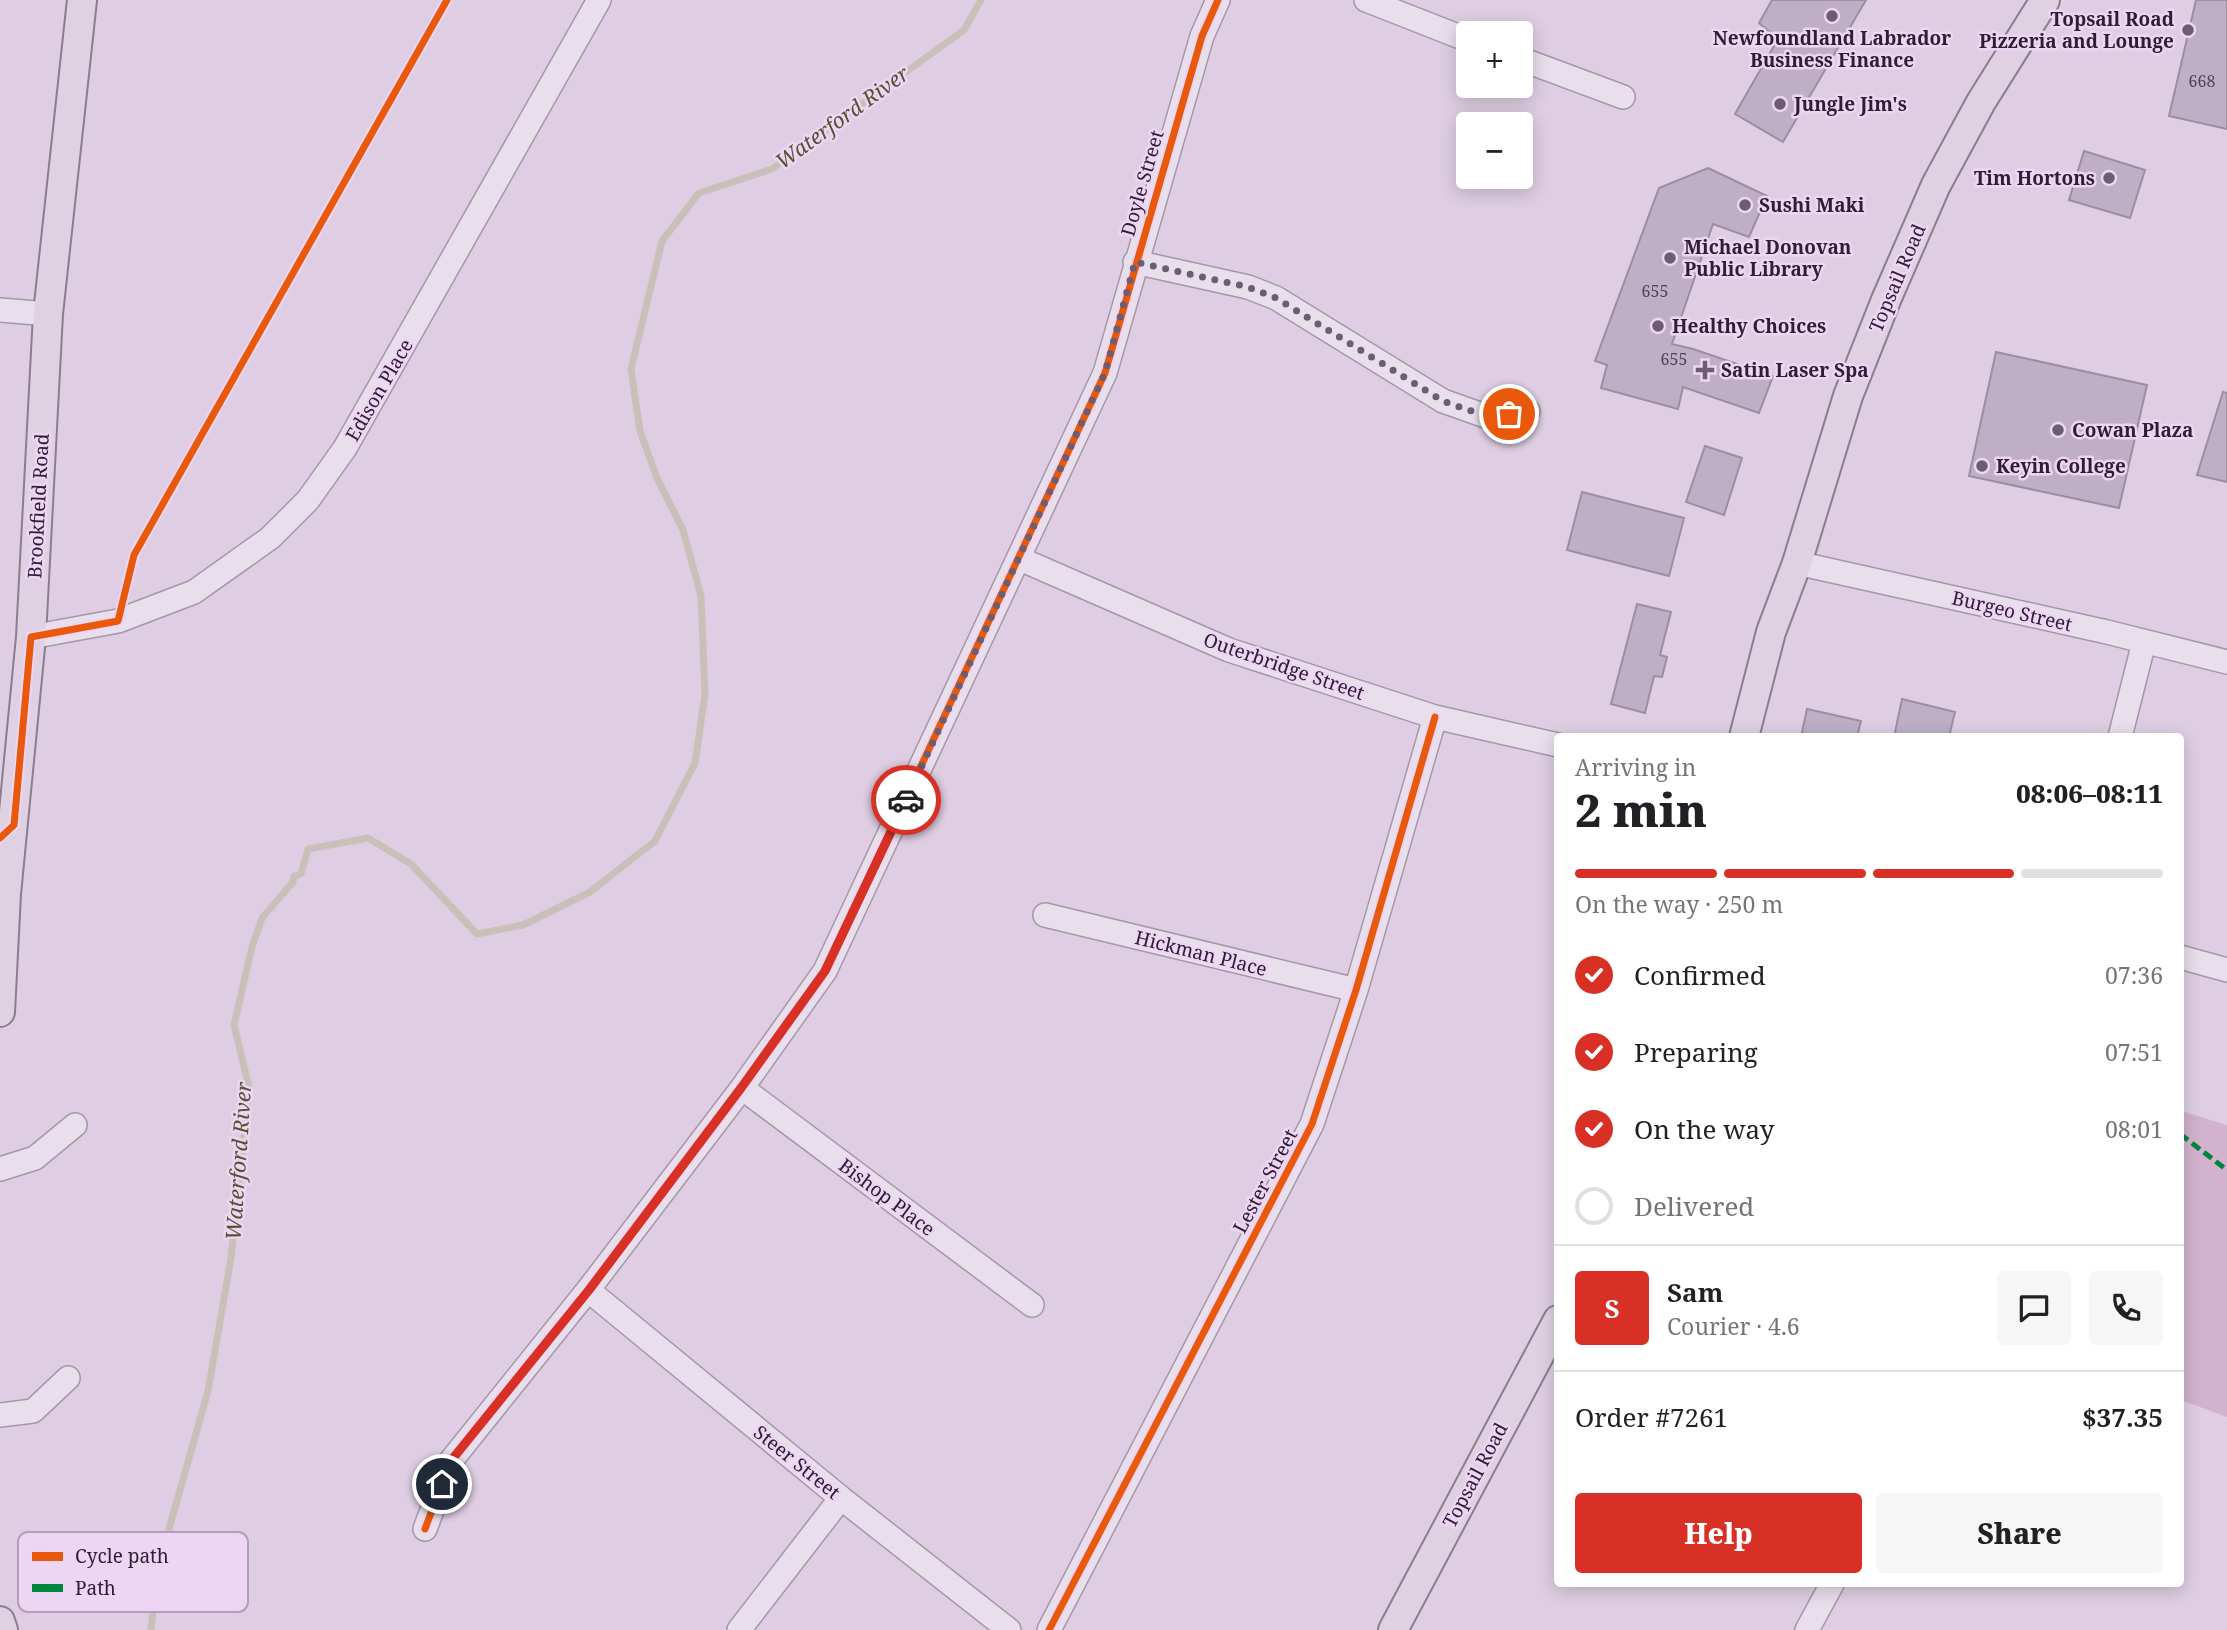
<!DOCTYPE html>
<meta charset="utf-8">
<style>
:root{--surface:#fff;--page:#f6f6f6;--text:#202124;--muted:#757577;--line:#e0e0e0;--accent:#d93025}
body{margin:0;font-family:"Noto Serif",serif;background:var(--page);color:var(--text);height:100vh;display:flex;flex-direction:column;font-size:26px;white-space:nowrap}
*{box-sizing:border-box;margin:0}
p{font-size:23px;color:var(--muted)}
.icon{flex:none;width:38px;height:38px;fill:none;stroke:currentColor;stroke-width:2;stroke-linecap:round;stroke-linejoin:round}
.map{position:relative;flex:1;overflow:hidden}
.sheet{position:absolute;left:1554px;top:733px;width:630px;height:854px;display:flex;flex-direction:column;background:var(--surface);border-radius:7px;box-shadow:0 4px 18px #0003}
.sheet>*{flex:none}
.buttons{position:absolute;left:1456px;top:21px;display:grid;gap:14px}
.buttons a{display:grid;place-items:center;width:77px;height:77px;border-radius:7px;background:var(--surface);box-shadow:0 4px 18px #0003;font-size:35px}
.pin{position:absolute;display:grid;place-items:center;width:60px;height:60px;color:#fff;margin:-30px;border:4px solid #fff;border-radius:50%;box-shadow:0 2px 7px #0007}
.courier{position:absolute;display:grid;place-items:center;width:70px;height:70px;margin:-35px;border:5px solid #d93025;border-radius:50%;background:#fff;color:#222;box-shadow:0 2px 9px #0007}
.headline em{font-style:normal;font-weight:800}
.headline div{display:flex;flex-direction:column-reverse}
.headline{display:flex;align-items:center;justify-content:space-between;height:119px;padding:0 21px}
h1{font-size:46px;font-weight:800;line-height:52px}
.bar{display:grid;grid-template-columns:repeat(4,1fr);gap:10px 7px;align-content:center;height:84px;padding:0 21px}
.bar i{height:9px;border-radius:5px;background:var(--line)}
.bar .active{background:var(--accent)}
.bar p{grid-column:span 4}
.line{display:flex;align-items:center;gap:18px;padding:0 21px;border-top:2px solid var(--line)}
.line div{flex:1}
.round{display:grid;place-items:center;flex:none;width:74px;height:74px;border-radius:7px;background:var(--page)}
ol{padding:0 21px;list-style:none}
li{display:flex;align-items:center;gap:21px;height:77px}
li p{margin-inline-start:auto}
li .icon{padding:7px;border-radius:50%;background:var(--accent);color:#fff;stroke-width:4}
li:last-child{color:var(--muted)}
li i{width:38px;height:38px;border:4px solid var(--line);border-radius:50%}
.action{display:flex;gap:14px;margin-top:auto;padding:14px 21px}
.action a{flex:1;height:80px;border-radius:7px;background:var(--accent);color:#fff;font-size:28px;font-weight:800;line-height:80px;text-align:center}
.action a+a{background:var(--page);color:var(--text)}
.map>svg:first-child{display:block}
.green{fill:#d2b2ce}
.lines{fill:none;stroke-linecap:round;stroke-linejoin:round}
.stream{stroke:#c9c1b9;stroke-width:7}
.building{fill:#beafc6;stroke:#9b8ea3;stroke-width:2}
.minor-casing{stroke:#a497a8;stroke-width:26}
.major-casing{stroke:#897e8e;stroke-width:32}
.minor{stroke:#e9dfec;stroke-width:23}
.major{stroke:#dfd1e2;stroke-width:28}
.quiet{stroke:#00873e;stroke-width:5;stroke-dasharray:10 5;stroke-linecap:butt}
.cycleway-casing{stroke:#eed5f3;stroke-width:11}
.cycleway{stroke:#e8590c;stroke-width:7}
.done{stroke:#6b5d73;stroke-width:7;stroke-dasharray:0 12.6}
.route{stroke:#d93025;stroke-width:9}
.poi-dot{fill:#6b5d73;stroke:#eed5f3;stroke-width:2.5}
.labels{text-anchor:middle;dominant-baseline:central;stroke-width:5;stroke-linejoin:round;paint-order:stroke}
.number-label{font-size:16px;fill:#51445a}
.poi-label{font-size:19px;font-weight:bold;fill:#2d2036;stroke:#eed5f3;text-anchor:start}
.street-label{font-size:19px;fill:#2d2036;stroke:#eed5f3}
.water-label{font-size:21px;font-style:italic;fill:#525430;stroke:#eed5f3}
.key{fill:#eed5f3;stroke:#b49fba;stroke-width:2}
.key-label{font-size:19px;fill:#2d2036}
</style>
<div class="map">
<svg width="2227" height="1630" viewBox="0 0 2227 1630">
<rect width="100%" height="100%" fill="#dfcee3"/>
<!-- green -->
<path class="green" d="M2181 1111 2227 1125V1417L2181 1400Z"/>
<g class="lines">
<!-- stream -->
<path class="stream" d="M151 1630 158 1568 208 1391 231 1258 249 1087 234 1025 252 947 262 918 293 882 294 876 301 874 308 849 368 838 411 864 477 934 523 925 590 892 655 841 695 763 705 694 701 596 683 530 657 478 640 431 631 369 662 241 699 193 772 169 964 30 981 0"/>
</g>
<!-- building -->
<path class="building" d="M1772 0H1866L1783 142 1735 114 1778 39 1759 23Z
M2196 0H2227V129L2169 116Z
M2084 151 2145 170 2130 218 2069 200Z
M1708 168 1767 196 1749 237 1713 224 1672 344 1693 349 1773 376 1759 413 1683 387 1678 409 1601 388 1607 365 1595 361 1659 188Z
M1996 352 2147 385 2119 508 1969 476Z
M2223 392 2227 393V482L2197 475Z
M1705 446 1742 458 1724 515 1686 502Z
M1582 492 1684 518 1669 576 1567 550Z
M1637 604 1671 612 1660 655 1667 657 1662 677 1654 676 1645 713 1611 704Z
M1902 699 1955 712 1949 737H1894Z
M1807 709 1861 721 1857 737H1801Z"/>
<g class="lines">
<defs>
<path id="minor" d="M1366 0 1468 40
M1521 59 1623 97
M1135 262 1248 287 1276 298 1443 401 1491 418 1528 411
M0 310 48 314
M1020 559 1229 650 1435 717 1558 745
M1797 563 2107 632 2227 662
M31 637 118 621 194 592 270 538 308 500 345 448 599 0
M2120 737 2144 642
M1045 915 1356 990
M2180 957 2227 970
M742 1088 1032 1305
M0 1169 35 1158 75 1125
M588 1290 841 1498 1009 1630
M0 1415 33 1411 68 1378
M425 1529 450 1462 588 1290 742 1088 825 971 1105 373 1202 36 1218 0
M739 1630 841 1498
M1049 1630 1312 1124 1356 990 1435 717
M1807 1630 1832 1584"/>
<path id="major" d="M1744 737 1771 632 1797 563 1848 396 1886 300 1936 185 1981 102 2045 0
M0 1012 6 894 31 637 48 314 82 0
M0 1621 3 1630
M1393 1630 1558 1320"/>
</defs>
<!-- minor casing -->
<use href="#minor" class="minor-casing"/>
<!-- major casing -->
<use href="#major" class="major-casing"/>
<!-- minor -->
<use href="#minor" class="minor"/>
<!-- major -->
<use href="#major" class="major"/>
<!-- quiet -->
<path class="quiet" d="M2180 1134 2227 1170"/>
<defs>
<path id="cycleway" d="M0 838 14 825 31 637 118 621 134 555 447 0
M425 1529 450 1462 588 1290 742 1088 825 971 1105 373 1202 36 1218 0
M1049 1630 1312 1124 1356 990 1435 717"/>
</defs>
<!-- cycleway casing -->
<use href="#cycleway" class="cycleway-casing"/>
<!-- cycleway -->
<use href="#cycleway" class="cycleway"/>
</g>
<g class="lines">
<!-- done -->
<path class="done" d="M906 800 1105 373 1135 262 1248 287 1276 298 1443 401 1491 418 1509 414"/>
<!-- route -->
<path class="route" d="M442 1484 450 1462 589 1290 741 1088 825 971 906 800"/>
</g>
<!-- markers -->
<g class="poi-dot">
<circle cx="1832" cy="16" r="7"/>
<circle cx="2188" cy="30" r="7"/>
<circle cx="1780" cy="104" r="7"/>
<circle cx="2109" cy="178" r="7"/>
<circle cx="1745" cy="205" r="7"/>
<circle cx="1670" cy="258" r="7"/>
<circle cx="1658" cy="326" r="7"/>
<path d="M1701.5 359.5h7v7h7v7h-7v7h-7v-7h-7v-7h7z"/>
<circle cx="2058" cy="430" r="7"/>
<circle cx="1982" cy="466" r="7"/>
</g>
<g class="labels">
<!-- number labels -->
<g class="number-label">
<text x="2202" y="81">668</text>
<text x="1655" y="291">655</text>
<text x="1674" y="359">655</text>
</g>
<!-- poi labels -->
<g class="poi-label">
<text x="2174" y="19" text-anchor="end">Topsail Road<tspan x="2174" dy="22">Pizzeria and Lounge</tspan></text>
<text x="1832" y="38" text-anchor="middle">Newfoundland Labrador<tspan x="1832" dy="22">Business Finance</tspan></text>
<text x="1794" y="104">Jungle Jim's</text>
<text x="2095" y="178" text-anchor="end">Tim Hortons</text>
<text x="1759" y="205">Sushi Maki</text>
<text x="1684" y="247">Michael Donovan<tspan x="1684" dy="22">Public Library</tspan></text>
<text x="1672" y="326">Healthy Choices</text>
<text x="1721" y="370">Satin Laser Spa</text>
<text x="2072" y="430">Cowan Plaza</text>
<text x="1996" y="466">Keyin College</text>
</g>
<!-- street labels -->
<g class="street-label">
<text transform="translate(1142 183) rotate(-74)">Doyle Street</text>
<text transform="translate(1897 278) rotate(-67)">Topsail Road</text>
<text transform="translate(379 390) rotate(-60)">Edison Place</text>
<text transform="translate(38 506) rotate(-87)">Brookfield Road</text>
<text transform="translate(2012 611) rotate(13)">Burgeo Street</text>
<text transform="translate(1284 666) rotate(19)">Outerbridge Street</text>
<text transform="translate(1201 953) rotate(14)">Hickman Place</text>
<text transform="translate(1265 1181) rotate(-62)">Lester Street</text>
<text transform="translate(887 1197) rotate(37)">Bishop Place</text>
<text transform="translate(797 1462) rotate(39)">Steer Street</text>
<text transform="translate(1475 1475) rotate(-62)">Topsail Road</text>
</g>
<!-- water labels -->
<g class="water-label">
<text transform="translate(842 117) rotate(-36)">Waterford River</text>
<text transform="translate(238 1161) rotate(-86)">Waterford River</text>
</g>
</g>
<!-- legend -->
<rect x="18" y="1532" width="230" height="80" rx="10" class="key"/>
<rect x="32" y="1552" width="31" height="9" fill="#e8590c"/>
<rect x="32" y="1584" width="31" height="8" fill="#00873e"/>
<g class="key-label">
<text x="75" y="1563">Cycle path</text>
<text x="75" y="1595">Path</text>
</g>
</svg>
<div class="buttons">
<a>+</a>
<a>−</a>
</div>
<div class="pin" style="left:1509px;top:414px;background:#ea580c"><svg class="icon" aria-label="bag" viewBox="0 0 24 24"><path d="M5 8h14l-1 12H6zM9 8a3 3 0 0 1 6 0"/></svg></div>
<div class="pin" style="left:442px;top:1484px;background:#1f2937"><svg class="icon" aria-label="home" viewBox="0 0 24 24"><path d="M3 11l9-7 9 7M6 9v11h12V9"/></svg></div>
<div class="courier" style="left:906px;top:800px"><svg class="icon" aria-label="car" viewBox="0 0 24 24"><path d="M5 17H2v-5l4-1 3-4h7l3 4 3 1v5h-3M9 17h6M6 11h13"/><circle cx="7" cy="17" r="2"/><circle cx="17" cy="17" r="2"/></svg></div>
<section class="sheet">
<div class="headline"><div><h1>2 min</h1><p>Arriving in</p></div><em>08:06–08:11</em></div>
<div class="bar"><i class="active"></i><i class="active"></i><i class="active"></i><i></i><p>On the way · 250 m</p></div>
<ol>
<li><svg class="icon" aria-label="check" viewBox="0 0 24 24"><path d="M5 12l5 5 9-10"/></svg>Confirmed<p>07:36</p></li>
<li><svg class="icon" aria-label="check" viewBox="0 0 24 24"><path d="M5 12l5 5 9-10"/></svg>Preparing<p>07:51</p></li>
<li><svg class="icon" aria-label="check" viewBox="0 0 24 24"><path d="M5 12l5 5 9-10"/></svg>On the way<p>08:01</p></li>
<li><i></i>Delivered</li>
</ol>
<div class="line" style="height:126px"><b class="round" style="background:var(--accent);color:#fff">S</b><div><b>Sam</b><p>Courier · 4.6</p></div><a class="round"><svg class="icon" aria-label="chat" viewBox="0 0 24 24"><path d="M4 5h16v11H9l-5 4z"/></svg></a><a class="round"><svg class="icon" aria-label="phone" viewBox="0 0 24 24"><path d="M5 4h4l2 5-3 2q2 4 5 5l2-3 5 2v4C11 20 4 13 5 4z"/></svg></a></div>
<div class="line" style="height:91px"><div>Order #7261</div><b>$37.35</b></div>
<div class="action"><a>Help</a><a>Share</a></div>
</section>
</div>
